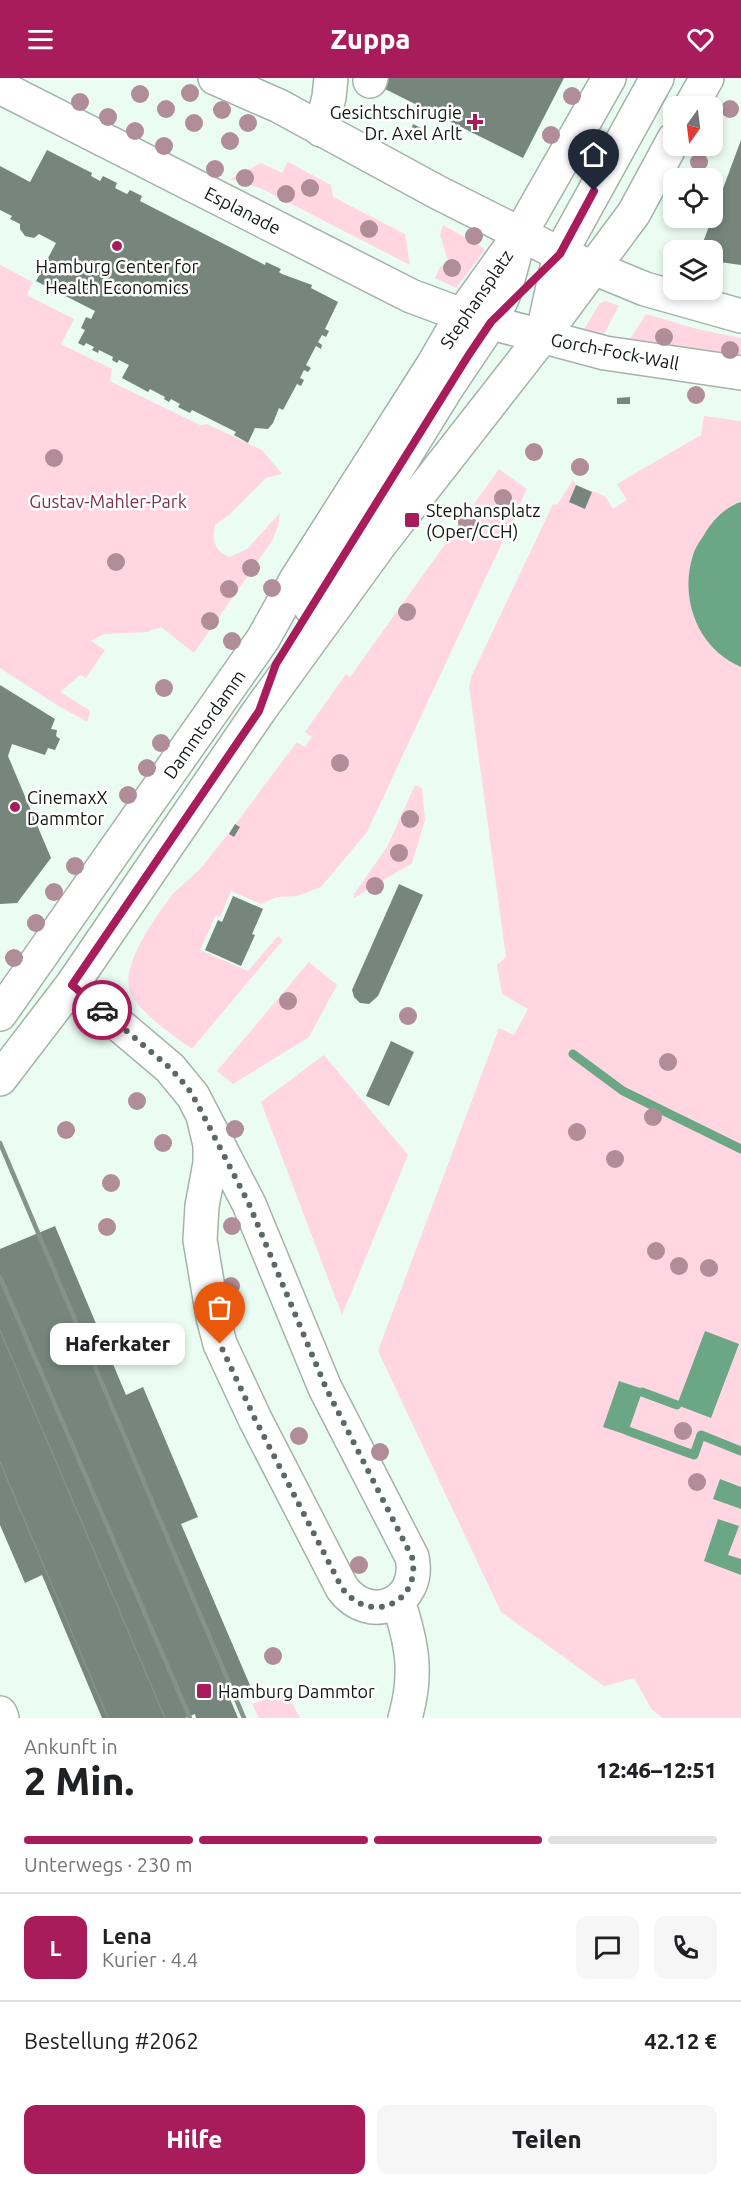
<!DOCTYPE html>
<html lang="de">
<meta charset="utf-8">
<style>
:root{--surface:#fff;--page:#f6f6f6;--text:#202124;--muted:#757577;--line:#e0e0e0;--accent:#a91c5c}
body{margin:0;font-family:Ubuntu,sans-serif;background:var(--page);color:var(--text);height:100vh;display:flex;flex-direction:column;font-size:22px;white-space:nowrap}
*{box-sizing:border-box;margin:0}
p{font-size:20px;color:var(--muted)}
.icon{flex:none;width:33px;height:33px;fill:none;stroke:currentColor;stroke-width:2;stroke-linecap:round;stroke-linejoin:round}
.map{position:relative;height:1640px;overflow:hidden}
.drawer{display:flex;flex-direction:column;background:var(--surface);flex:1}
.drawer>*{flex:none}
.needle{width:39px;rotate:194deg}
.tools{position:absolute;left:663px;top:18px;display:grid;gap:12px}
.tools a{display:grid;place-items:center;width:60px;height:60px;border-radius:12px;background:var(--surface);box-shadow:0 3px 9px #0003;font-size:30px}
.pin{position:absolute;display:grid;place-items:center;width:51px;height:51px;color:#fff;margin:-62px -26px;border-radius:50% 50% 50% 0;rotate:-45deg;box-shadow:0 0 6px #0007}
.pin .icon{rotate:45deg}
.courier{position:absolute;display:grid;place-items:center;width:60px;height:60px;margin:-30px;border:4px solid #a91c5c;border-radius:50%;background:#fff;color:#222;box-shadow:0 2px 8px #0007}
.bubble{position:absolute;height:42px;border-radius:12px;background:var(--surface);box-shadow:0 3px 9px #0003;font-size:20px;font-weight:800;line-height:42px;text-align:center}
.overview em{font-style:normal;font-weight:800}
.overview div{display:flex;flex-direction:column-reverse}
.overview{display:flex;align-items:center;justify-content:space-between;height:102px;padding:0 24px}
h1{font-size:39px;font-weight:800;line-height:45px}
.bar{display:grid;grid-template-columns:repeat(4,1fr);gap:9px 6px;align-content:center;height:72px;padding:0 24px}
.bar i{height:8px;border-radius:4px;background:var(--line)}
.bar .selected{background:var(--accent)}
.bar p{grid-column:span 4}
.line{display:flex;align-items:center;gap:15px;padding:0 24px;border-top:2px solid var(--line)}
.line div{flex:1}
.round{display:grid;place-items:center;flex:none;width:63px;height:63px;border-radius:12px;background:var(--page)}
.button{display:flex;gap:12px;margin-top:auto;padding:12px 24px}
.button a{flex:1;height:69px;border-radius:12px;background:var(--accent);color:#fff;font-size:24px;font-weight:800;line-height:69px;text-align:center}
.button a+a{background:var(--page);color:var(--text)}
header{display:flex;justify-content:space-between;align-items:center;height:78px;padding:0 24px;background:var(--accent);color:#fff;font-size:27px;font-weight:800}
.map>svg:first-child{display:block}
.green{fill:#ffd6e1}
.water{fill:#6ca785}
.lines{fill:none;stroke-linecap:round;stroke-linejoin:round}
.stream{stroke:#6ca785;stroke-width:9}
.building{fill:#76867c}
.minor-casing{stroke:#a3b3a9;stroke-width:36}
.major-casing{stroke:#a3b3a9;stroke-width:36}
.minor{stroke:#fff;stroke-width:33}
.major{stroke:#fff;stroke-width:33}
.tram{stroke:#86938b;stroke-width:1.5}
.rail{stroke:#86938b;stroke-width:4.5}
.tree{fill:#b08d98}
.done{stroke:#5e6862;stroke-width:6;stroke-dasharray:0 10.8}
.route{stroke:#a91c5c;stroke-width:8}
.poi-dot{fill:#a91c5c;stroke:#fff;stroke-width:2}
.labels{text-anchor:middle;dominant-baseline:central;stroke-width:5;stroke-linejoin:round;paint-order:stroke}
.poi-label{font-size:18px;fill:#121814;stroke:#fff;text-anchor:start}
.street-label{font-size:18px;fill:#121814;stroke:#fff}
.park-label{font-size:18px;fill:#7f324e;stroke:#fff}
</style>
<header><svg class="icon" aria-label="menu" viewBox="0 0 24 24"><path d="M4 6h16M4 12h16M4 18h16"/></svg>Zuppa<svg class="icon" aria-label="heart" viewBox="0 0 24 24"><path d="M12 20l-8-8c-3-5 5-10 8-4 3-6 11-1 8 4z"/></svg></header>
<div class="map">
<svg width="741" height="1640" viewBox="0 0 741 1640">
<rect width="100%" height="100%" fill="#ebfdf2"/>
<!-- green -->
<path class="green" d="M288 84 331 107 333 119 405 156 410 187 260 110 230 101 261 85 282 95Z
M443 147 484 170V173L456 210 435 200 440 189 449 186 440 157Z
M0 187 33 204 27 217 74 241 61 266 112 291 110 303 200 347 207 346 262 372 282 396 266 400 229 437 215 447C212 462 214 474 230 479L247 471 280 435 278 448 272 463 194 575 161 549 147 554 104 556 91 563 105 572 86 600 80 597 60 614 89 632 90 635 87 644 52 624 0 590Z
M606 223 619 228 603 258 585 254 584 251 600 225Z
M646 236 697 251 741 260V285L629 263Z
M704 338 741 343V1640H663L652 1632 634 1600 604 1608 501 1534 378 1273 499 950 514 957 528 931 502 916 497 887 506 879 469 608 472 597 553 426 557 427 573 402 576 407 605 418 613 431 627 422 617 406 701 357Z
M499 391 527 411 367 754 321 809 297 818 277 819 261 826 231 813 220 839 216 837 200 872 248 893 278 858 283 862 192 971C175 959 134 931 129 911 123 884 156 838 172 817 182 806 196 797 205 785 237 746 266 704 297 664L305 669 312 659 305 654 346 596 350 599Z
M415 707 422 710 425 742 412 785 354 820V816L387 769Z
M309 884 337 907 309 959 233 1006 217 993Z
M324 977 408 1077 342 1237 261 1024Z
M286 1614 300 1640H259L252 1626Z"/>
<!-- water -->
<path class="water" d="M741 424V589C698 571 679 521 693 477 695 470 700 463 704 457 711 444 726 428 741 424Z
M705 1253 739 1266 711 1340 677 1327Z
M619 1303 643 1311 627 1357 603 1349Z
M720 1401 741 1409V1431L713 1421Z
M718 1441 739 1448 728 1477 741 1481V1497L704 1483Z"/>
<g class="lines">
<!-- stream -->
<path class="stream" d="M573 976 623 1013 741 1071
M642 1314 677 1327
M628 1353 694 1377 701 1357 741 1373"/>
</g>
<!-- building -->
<path class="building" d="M382 0H564L523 80 381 9Z
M413 46 421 50 417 58 410 54Z
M741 62V187L712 183V172H705L702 167Z
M47 72 92 95 91 98 100 103 103 98 117 105 115 110 127 116 130 112 142 118 140 123 265 187 266 184 281 191 279 194 282 196 312 207 311 210 338 224 325 251 329 253 326 259 322 257 318 264 322 267 321 271 316 268 306 287 311 290 308 294 304 292 300 300 304 302 301 308 297 306 283 332 279 330 273 345 268 351 255 350 248 365 234 357 236 354 192 332 190 335 178 329 180 326 171 321 169 324 164 321 165 319 150 311 148 314 122 300 129 287 119 282 117 285 112 282 113 279 99 272 98 275 92 272 94 269 86 265 84 268 78 265 85 252 81 250 86 239 91 241 95 233 36 203 56 165 39 156 34 160 25 158 20 151V146L10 141 12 138 0 132V88L30 104Z
M630 319V326H617V320Z
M576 407 592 414 585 431 569 424Z
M0 607 55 641 51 651 57 652 56 658 60 661 55 672 48 670 45 677 12 666 8 678 51 780 17 825 0 826Z
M235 746 240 749 234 759 229 756Z
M399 806 423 817 378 918 369 926 360 925 354 919 352 912Z
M233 818 263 831 252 856 255 857 241 888 205 872 218 842 222 844Z
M391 963 414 974 389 1028 366 1018Z
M55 1148 126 1317 143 1309 198 1439 181 1446 252 1612 230 1621 238 1640H196L195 1636 185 1640H102L42 1497 25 1505 0 1447V1171Z"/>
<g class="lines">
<defs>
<path id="minor" d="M370 3 371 0
M691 28 707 0
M321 52 329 19 331 0
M545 245 560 176 657 0
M311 530 446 311 491 244 504 216 514 179
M72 907 170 990 193 1018 249 1126 325 1310 412 1479C422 1525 370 1548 342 1510L255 1341 220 1266 213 1239 200 1162 202 1128 210 1085V1067L204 1042
M0 936 263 561 296 502 433 287 462 237 520 156 609 0
M0 1001 72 907 259 633 381 465 542 259 634 135 674 61
M398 1523C412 1565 418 1596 405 1640"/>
<path id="major" d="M215 0 279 28 437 114 560 176 645 211 741 238
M0 9 411 218 462 237 605 275 741 295
M0 1635 2 1640"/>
</defs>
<!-- minor casing -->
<use href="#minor" class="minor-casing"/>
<!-- major casing -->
<use href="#major" class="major-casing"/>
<!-- minor -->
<use href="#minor" class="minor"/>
<!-- major -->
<use href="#major" class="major"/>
<!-- tram -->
<path class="tram" d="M0 1252 165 1640
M0 1384 108 1640"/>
<!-- rail -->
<path class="rail" d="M0 1065 244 1640
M0 1199 190 1640"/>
</g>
<!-- trees -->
<g class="tree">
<circle cx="190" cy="15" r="9"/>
<circle cx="140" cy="16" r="9"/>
<circle cx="572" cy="18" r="9"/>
<circle cx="80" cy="24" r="9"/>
<circle cx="166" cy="31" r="9"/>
<circle cx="730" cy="31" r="9"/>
<circle cx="222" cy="32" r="9"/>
<circle cx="108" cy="39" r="9"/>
<circle cx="194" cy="45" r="9"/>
<circle cx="248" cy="45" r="9"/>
<circle cx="135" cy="53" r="9"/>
<circle cx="551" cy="57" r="9"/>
<circle cx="230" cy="63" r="9"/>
<circle cx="164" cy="68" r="9"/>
<circle cx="699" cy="84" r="9"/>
<circle cx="215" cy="91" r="9"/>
<circle cx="245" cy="100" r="9"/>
<circle cx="310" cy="110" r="9"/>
<circle cx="286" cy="116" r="9"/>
<circle cx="369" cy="151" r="9"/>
<circle cx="474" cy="158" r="9"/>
<circle cx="452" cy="190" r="9"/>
<circle cx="664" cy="259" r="9"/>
<circle cx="730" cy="272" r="9"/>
<circle cx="696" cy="317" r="9"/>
<circle cx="534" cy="374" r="9"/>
<circle cx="54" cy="380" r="9"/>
<circle cx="580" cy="389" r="9"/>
<circle cx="503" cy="420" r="9"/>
<circle cx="467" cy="445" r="9"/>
<circle cx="116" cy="484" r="9"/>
<circle cx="251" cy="490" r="9"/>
<circle cx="272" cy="510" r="9"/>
<circle cx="229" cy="511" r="9"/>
<circle cx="407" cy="534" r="9"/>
<circle cx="210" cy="543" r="9"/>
<circle cx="232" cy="563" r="9"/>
<circle cx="164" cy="610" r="9"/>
<circle cx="161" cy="665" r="9"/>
<circle cx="340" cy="685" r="9"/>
<circle cx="147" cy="690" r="9"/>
<circle cx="128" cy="717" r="9"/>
<circle cx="410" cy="741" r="9"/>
<circle cx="399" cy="775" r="9"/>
<circle cx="75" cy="788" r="9"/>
<circle cx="375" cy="808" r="9"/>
<circle cx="54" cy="814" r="9"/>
<circle cx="36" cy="845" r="9"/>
<circle cx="14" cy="880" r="9"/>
<circle cx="288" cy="923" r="9"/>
<circle cx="408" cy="938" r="9"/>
<circle cx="668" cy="984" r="9"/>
<circle cx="137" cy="1023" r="9"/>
<circle cx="653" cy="1039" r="9"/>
<circle cx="235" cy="1051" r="9"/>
<circle cx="66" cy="1052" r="9"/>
<circle cx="577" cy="1054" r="9"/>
<circle cx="163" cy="1065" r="9"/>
<circle cx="615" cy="1081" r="9"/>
<circle cx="111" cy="1105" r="9"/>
<circle cx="232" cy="1148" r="9"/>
<circle cx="107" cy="1149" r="9"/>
<circle cx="656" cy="1173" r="9"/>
<circle cx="679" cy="1188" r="9"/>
<circle cx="709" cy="1190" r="9"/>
<circle cx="231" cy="1208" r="9"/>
<circle cx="683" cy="1353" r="9"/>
<circle cx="299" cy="1358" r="9"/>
<circle cx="380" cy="1374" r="9"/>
<circle cx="697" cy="1404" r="9"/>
<circle cx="359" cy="1487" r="9"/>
<circle cx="273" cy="1578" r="9"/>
</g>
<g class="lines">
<!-- done -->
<path class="done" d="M102 932 170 990 188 1010 197 1025 249 1126 326 1310 412 1479C422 1525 370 1548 342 1510L255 1341 220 1266"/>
<!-- route -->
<path class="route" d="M102 932 72 907 259 633 276 586 468 278 491 244 560 176 594 113"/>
</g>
<!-- markers -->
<g class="poi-dot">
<path d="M472 35h6v6h6v6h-6v6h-6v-6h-6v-6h6z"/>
<circle cx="117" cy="168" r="6"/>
<rect x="404" y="434" width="16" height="16" rx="3"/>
<circle cx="15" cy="729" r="6"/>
<rect x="196" y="1605" width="16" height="16" rx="3"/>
</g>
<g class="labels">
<!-- poi labels -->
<g class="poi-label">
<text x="462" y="34" text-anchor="end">Gesichtschirugie<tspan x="462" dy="21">Dr. Axel Arlt</tspan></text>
<text x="117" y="188" text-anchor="middle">Hamburg Center for<tspan x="117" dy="21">Health Economics</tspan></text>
<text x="426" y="432">Stephansplatz<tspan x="426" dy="21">(Oper/CCH)</tspan></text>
<text x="27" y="719">CinemaxX<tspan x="27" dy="21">Dammtor</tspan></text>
<text x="218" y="1613">Hamburg Dammtor</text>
</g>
<!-- street labels -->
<g class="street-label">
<text transform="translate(243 132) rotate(27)">Esplanade</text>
<text transform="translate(476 221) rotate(-56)">Stephansplatz</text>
<text transform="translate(615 273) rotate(11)">Gorch-Fock-Wall</text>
<text transform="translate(204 646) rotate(-55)">Dammtordamm</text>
</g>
<!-- park labels -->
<g class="park-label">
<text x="108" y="423">Gustav-Mahler-Park</text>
</g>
</g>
</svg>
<div class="tools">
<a><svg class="needle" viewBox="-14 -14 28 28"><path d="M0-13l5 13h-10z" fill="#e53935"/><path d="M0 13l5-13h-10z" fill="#757577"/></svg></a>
<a><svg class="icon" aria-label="locate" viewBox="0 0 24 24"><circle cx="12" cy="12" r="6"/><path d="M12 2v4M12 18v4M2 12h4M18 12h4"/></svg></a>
<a><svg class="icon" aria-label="layers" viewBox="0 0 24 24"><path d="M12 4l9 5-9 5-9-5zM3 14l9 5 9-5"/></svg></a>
</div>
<div class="pin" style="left:220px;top:1266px;background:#ea580c"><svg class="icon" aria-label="bag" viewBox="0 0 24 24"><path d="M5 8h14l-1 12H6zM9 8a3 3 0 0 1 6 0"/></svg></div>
<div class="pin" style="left:594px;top:113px;background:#1f2937"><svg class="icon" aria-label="home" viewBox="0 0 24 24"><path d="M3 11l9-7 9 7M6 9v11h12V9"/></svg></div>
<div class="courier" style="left:102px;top:932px"><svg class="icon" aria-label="car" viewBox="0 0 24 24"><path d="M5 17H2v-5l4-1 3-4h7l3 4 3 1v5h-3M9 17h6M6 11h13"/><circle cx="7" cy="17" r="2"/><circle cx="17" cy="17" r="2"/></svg></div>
<div class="bubble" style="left:50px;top:1245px;width:135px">Haferkater</div>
</div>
<section class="drawer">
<div class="overview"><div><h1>2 Min.</h1><p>Ankunft in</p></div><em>12:46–12:51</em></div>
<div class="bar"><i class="selected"></i><i class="selected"></i><i class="selected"></i><i></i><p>Unterwegs · 230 m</p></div>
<div class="line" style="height:108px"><b class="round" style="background:var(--accent);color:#fff">L</b><div><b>Lena</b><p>Kurier · 4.4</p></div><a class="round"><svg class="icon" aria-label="chat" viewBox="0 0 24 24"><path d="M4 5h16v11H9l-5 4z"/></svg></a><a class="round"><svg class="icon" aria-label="phone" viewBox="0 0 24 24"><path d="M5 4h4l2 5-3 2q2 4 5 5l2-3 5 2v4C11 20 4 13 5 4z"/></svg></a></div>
<div class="line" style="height:78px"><div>Bestellung #2062</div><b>42.12 €</b></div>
<div class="button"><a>Hilfe</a><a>Teilen</a></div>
</section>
